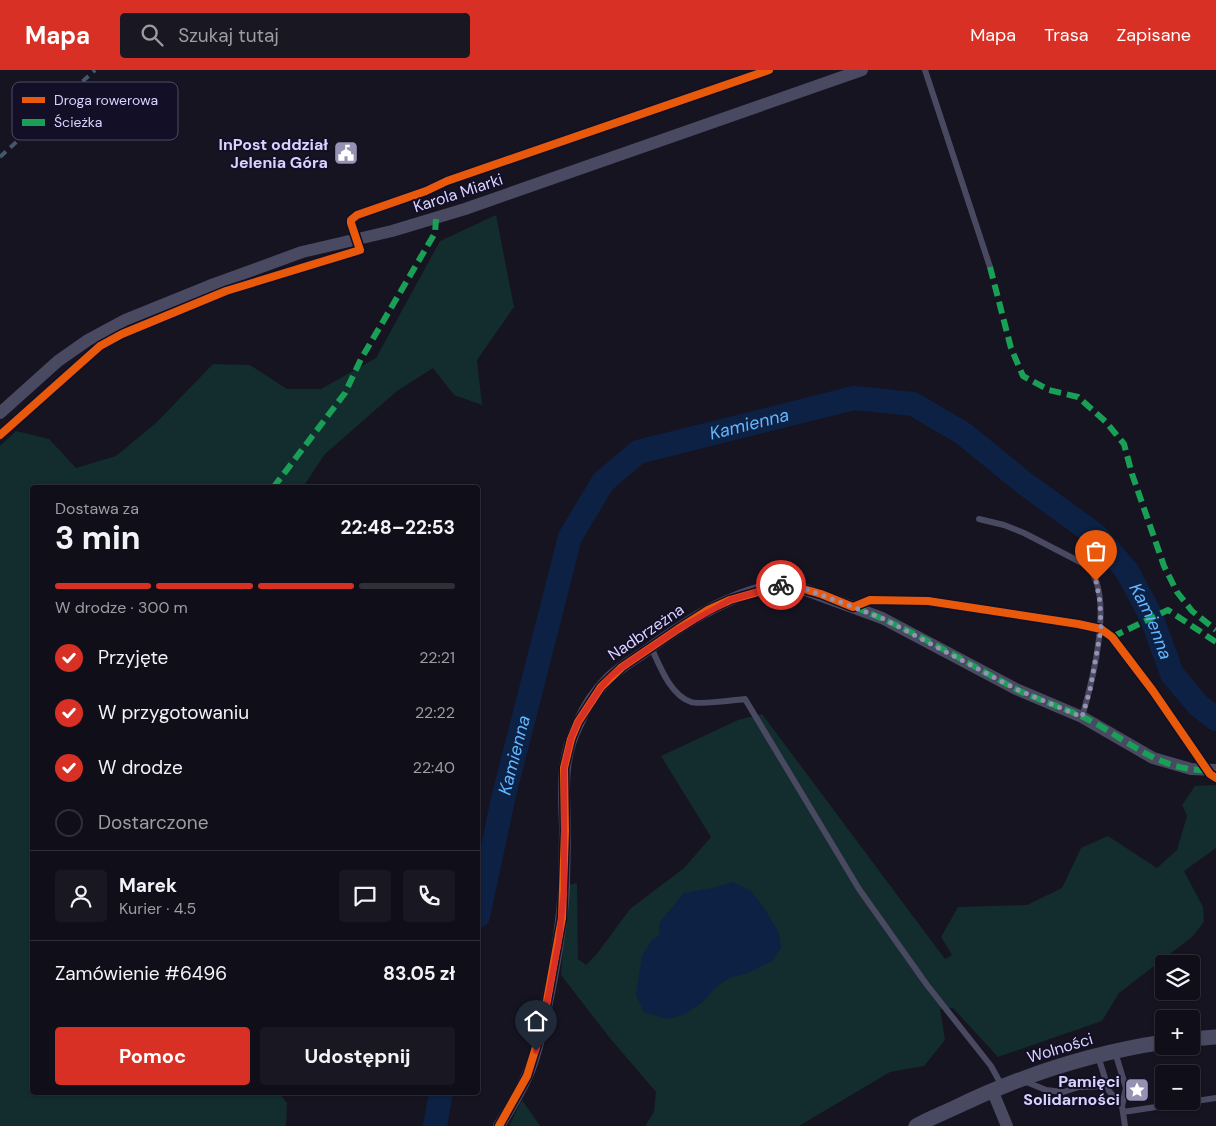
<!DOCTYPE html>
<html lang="pl">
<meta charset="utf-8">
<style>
:root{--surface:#100f19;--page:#191822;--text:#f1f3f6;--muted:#9c9ca2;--line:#302f38;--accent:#d93025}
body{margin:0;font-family:"DM Sans",sans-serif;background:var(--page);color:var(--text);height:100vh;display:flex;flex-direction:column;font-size:19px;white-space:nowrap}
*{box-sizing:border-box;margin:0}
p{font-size:16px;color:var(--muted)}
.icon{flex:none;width:28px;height:28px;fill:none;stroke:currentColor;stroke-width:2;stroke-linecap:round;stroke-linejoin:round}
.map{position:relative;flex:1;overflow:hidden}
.panel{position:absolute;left:30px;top:415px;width:450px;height:610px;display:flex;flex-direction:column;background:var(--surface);border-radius:5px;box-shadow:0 1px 4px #0004,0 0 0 1px var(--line)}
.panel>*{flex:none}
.fabs{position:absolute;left:1155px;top:885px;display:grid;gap:10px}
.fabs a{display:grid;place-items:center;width:45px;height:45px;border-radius:5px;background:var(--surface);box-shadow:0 1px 4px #0004,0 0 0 1px var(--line);font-size:25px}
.pin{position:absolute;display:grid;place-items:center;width:42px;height:42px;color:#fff;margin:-51px -21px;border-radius:50% 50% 50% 0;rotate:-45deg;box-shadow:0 0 5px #0007}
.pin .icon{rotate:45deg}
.courier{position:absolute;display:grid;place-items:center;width:50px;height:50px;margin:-25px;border:4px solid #d93025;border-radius:50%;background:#fff;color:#222;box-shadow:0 1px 6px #0007}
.headline em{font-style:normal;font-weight:700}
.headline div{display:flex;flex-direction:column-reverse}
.headline{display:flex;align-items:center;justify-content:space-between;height:85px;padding:0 25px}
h1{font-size:32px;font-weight:700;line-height:38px}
.bar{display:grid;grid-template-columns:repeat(4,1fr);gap:8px 5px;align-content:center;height:60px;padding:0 25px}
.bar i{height:6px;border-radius:4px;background:var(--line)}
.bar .selected{background:var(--accent)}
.bar p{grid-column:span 4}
.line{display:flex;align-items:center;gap:12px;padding:0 25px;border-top:1px solid var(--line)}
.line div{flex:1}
.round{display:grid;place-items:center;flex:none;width:52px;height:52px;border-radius:5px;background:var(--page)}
ol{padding:0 25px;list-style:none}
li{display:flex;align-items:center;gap:15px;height:55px}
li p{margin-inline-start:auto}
li .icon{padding:5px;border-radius:50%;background:var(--accent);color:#fff;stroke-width:4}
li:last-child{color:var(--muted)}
li i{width:28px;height:28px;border:2px solid var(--line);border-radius:50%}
.primary-button{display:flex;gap:10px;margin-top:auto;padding:10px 25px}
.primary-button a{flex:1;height:58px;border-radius:5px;background:var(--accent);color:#fff;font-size:20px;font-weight:700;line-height:58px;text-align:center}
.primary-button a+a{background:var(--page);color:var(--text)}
header{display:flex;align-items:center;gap:30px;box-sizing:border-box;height:70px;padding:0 25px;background:var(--accent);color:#fff}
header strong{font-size:24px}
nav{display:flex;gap:28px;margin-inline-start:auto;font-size:18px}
.search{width:350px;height:45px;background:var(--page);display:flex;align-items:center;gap:12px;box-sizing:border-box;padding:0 18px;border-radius:5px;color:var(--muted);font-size:19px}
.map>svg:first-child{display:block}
.green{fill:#132c2d}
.water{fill:#0d2144}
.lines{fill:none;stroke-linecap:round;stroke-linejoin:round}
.river{stroke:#0d2144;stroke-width:24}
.service{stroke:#4a4962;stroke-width:6}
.minor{stroke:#4a4962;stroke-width:12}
.tertiary{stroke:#4a4962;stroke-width:15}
.rail{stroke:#43596b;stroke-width:4;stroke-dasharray:8 6;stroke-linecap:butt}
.quiet{stroke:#1a9f57;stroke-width:6;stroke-dasharray:12 6;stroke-linecap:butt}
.cycleway-casing{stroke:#130f26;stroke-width:11}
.cycleway{stroke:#e8590c;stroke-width:8}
.done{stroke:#9591b1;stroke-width:5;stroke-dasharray:0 9}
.route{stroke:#d93025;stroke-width:6}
.labels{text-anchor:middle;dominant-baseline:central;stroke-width:4;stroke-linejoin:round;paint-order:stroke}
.poi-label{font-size:16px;font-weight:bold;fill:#d9d4ff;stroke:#130f26;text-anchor:end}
.street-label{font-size:16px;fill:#d9d4ff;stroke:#130f26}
.water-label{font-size:18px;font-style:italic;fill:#62b6ff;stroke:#130f26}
.key{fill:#130f26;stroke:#4e4a67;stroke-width:1}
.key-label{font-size:14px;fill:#d9d4ff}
</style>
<header>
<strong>Mapa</strong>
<div class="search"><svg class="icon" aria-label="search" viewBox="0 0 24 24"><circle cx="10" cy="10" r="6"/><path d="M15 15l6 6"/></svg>Szukaj tutaj</div>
<nav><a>Mapa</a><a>Trasa</a><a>Zapisane</a></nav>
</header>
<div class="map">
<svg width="1216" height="1056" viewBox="0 0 1216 1056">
<rect width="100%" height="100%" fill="#161421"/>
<!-- green -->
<path class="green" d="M496 145 514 237 477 290 482 335 454 325 433 298 397 321 325 384 303 417 32 418V1022H278L287 1033 286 1056H0V376L16 361 49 369 76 398 116 386 156 353 213 294 250 295 287 319H321L376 288 440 171Z
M762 644 945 889 952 885 941 867 958 837 1027 835 1062 818 1081 778 1108 766 1157 798 1177 780 1187 746 1182 735 1195 716 1216 715V778L1184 801 1203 837 1204 852 1192 867 1119 923 1102 951 998 987 953 938 940 939 945 970 924 996 890 1002 799 1056H645L654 1042 656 1022 609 967 561 905 568 815 577 813 578 889 586 895 596 885 630 839 684 798 711 767 661 686 738 650Z
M522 1030 540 1056H509Z"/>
<!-- water -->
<path class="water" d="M733 812 751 821 764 838 779 863 781 878 772 891 748 903 729 908 715 918 703 932 683 945 667 949 644 942 636 925 642 886 651 871 659 865V853L684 823 717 817Z"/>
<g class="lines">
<!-- river -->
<g class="river">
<path id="s1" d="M478 846 504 725 570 467 603 412 638 382 854 328 913 334 964 364 1024 413 1097 466 1127 501 1151 546 1172 604 1198 635 1216 649"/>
<path d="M435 1056 441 1022"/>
</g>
<!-- service -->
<path class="service" d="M925 0 990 197
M979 449 1004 455 1024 463 1086 495C1116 522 1092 613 1082 647
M651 577C660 596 670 625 691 632 700 635 734 630 745 629L859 819 927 915 991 996 1002 1016
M1115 982 1126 1018 1122 1036
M1098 986 1109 1021 1122 1036 1125 1056
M1024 1011 1046 1020 1063 1022 1079 1017 1107 1016
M1123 1042 1216 1028"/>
<!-- minor -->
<path class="minor" d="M0 343 58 291 88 270 125 250 209 216 302 182 392 161 465 139 862 0
M992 1020 1007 1056
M499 1056C509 1040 519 1023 527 1006 538 980 543 951 549 923 556 888 562 853 564 818 564 798 565 778 565 758 564 718 560 691 578 654 585 638 597 620 609 608 619 598 631 591 643 583 658 572 674 561 690 551 715 535 765 511 795 516L882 548 1016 619 1082 647 1153 688 1191 699 1216 700"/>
<!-- tertiary -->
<path class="tertiary" d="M1191 969 1216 967
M916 1056C928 1049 941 1044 954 1038 1020 1006 1091 983 1164 972"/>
<!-- rail -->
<path class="rail" d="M0 87 95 0"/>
<!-- quiet -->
<path class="quiet" d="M990 197 1011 278 1023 306 1049 320 1078 327 1106 352 1124 374 1132 404 1164 496 1177 522 1192 541 1216 560
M273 418 345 323 361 289 435 163 436 149
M854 537C910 558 961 590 1014 618 1035 629 1059 636 1081 646 1124 666 1157 702 1209 700
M1112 567 1168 540 1216 572"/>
<defs>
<path id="cycleway" d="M0 365 100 276 122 264 226 221 360 180 351 153V150L357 145 426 121 447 111 769 0
M499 1056 527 1006 542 958 562 848 565 761 564 698 571 669 578 652 601 617 622 597 678 559 708 540 730 530 786 514 821 524 853 537 870 530 928 531 1078 554 1101 559 1112 567 1153 621 1210 704 1216 708"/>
</defs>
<!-- cycleway casing -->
<use href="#cycleway" class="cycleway-casing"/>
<!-- cycleway -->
<use href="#cycleway" class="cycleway"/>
</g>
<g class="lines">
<!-- done -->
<path class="done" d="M781 515 786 514 803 518 882 548 1016 619 1082 647 1090 620 1101 559 1100 532 1096 511"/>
<!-- route -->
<path class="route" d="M536 981 542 958 559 870 564 820V698L571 668 578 652 601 617 610 607 622 597 678 559 730 530 781 515"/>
</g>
<!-- icons -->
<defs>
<symbol id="civic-square" viewBox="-11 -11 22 22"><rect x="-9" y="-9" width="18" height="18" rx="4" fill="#9591b1" stroke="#130f26"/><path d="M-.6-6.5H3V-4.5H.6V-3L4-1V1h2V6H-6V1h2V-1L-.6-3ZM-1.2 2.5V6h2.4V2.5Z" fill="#fff"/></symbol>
<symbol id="sight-square" viewBox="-11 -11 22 22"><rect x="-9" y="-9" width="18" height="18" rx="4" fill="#9591b1" stroke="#130f26"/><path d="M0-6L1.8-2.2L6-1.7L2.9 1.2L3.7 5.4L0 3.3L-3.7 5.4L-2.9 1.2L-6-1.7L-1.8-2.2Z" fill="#fff"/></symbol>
</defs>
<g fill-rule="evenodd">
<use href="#civic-square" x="332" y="69" width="28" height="28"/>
<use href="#sight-square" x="1123" y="1006" width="28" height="28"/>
</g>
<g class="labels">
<!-- poi labels -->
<g class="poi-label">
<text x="328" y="74">InPost oddział<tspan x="328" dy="18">Jelenia Góra</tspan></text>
<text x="1120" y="1011">Pamięci<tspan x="1120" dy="18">Solidarności</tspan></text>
</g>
<!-- street labels -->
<g class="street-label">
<text transform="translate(458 123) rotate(-18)">Karola Miarki</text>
<text transform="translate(646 562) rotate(-34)">Nadbrzeżna</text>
<text transform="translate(1060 978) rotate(-17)">Wolności</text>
</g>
<!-- water labels -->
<g class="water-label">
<text stroke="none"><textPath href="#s1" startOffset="615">Kamienna</textPath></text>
<text stroke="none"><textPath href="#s1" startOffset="1111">Kamienna</textPath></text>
<text stroke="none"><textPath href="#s1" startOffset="165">Kamienna</textPath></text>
</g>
</g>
<!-- legend -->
<rect x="12" y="12" width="166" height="58" rx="8" class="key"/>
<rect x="22" y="27" width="23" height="6" fill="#e8590c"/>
<rect x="22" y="49" width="23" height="7" fill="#1a9f57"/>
<g class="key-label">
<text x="54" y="35">Droga rowerowa</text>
<text x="54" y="57">Ścieżka</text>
</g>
</svg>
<div class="fabs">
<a><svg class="icon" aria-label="layers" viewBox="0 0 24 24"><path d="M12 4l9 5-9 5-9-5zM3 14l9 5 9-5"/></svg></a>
<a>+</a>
<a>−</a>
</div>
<div class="pin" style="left:1096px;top:511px;background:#ea580c"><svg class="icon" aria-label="bag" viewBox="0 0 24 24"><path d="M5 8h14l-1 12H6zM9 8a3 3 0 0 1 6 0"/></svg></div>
<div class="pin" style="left:536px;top:981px;background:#1f2937"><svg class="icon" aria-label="home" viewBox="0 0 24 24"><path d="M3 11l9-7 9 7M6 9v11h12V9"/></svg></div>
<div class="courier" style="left:781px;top:515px"><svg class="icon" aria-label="bike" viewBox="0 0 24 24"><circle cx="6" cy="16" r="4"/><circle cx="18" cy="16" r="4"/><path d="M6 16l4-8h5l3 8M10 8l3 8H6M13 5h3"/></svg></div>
<section class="panel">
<div class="headline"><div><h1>3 min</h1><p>Dostawa za</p></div><em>22:48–22:53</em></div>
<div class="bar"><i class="selected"></i><i class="selected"></i><i class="selected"></i><i></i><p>W drodze · 300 m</p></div>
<ol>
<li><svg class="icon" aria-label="check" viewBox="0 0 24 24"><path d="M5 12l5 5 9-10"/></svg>Przyjęte<p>22:21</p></li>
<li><svg class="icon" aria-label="check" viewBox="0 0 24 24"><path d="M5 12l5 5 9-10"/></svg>W przygotowaniu<p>22:22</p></li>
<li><svg class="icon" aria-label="check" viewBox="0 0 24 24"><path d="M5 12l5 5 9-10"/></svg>W drodze<p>22:40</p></li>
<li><i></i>Dostarczone</li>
</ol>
<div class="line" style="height:90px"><a class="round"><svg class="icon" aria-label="person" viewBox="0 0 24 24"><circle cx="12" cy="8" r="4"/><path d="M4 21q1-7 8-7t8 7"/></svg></a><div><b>Marek</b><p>Kurier · 4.5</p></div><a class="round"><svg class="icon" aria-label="chat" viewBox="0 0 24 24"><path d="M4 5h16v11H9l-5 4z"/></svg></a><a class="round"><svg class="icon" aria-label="phone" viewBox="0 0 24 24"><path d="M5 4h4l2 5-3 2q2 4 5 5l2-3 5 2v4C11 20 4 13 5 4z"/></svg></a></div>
<div class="line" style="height:65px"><div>Zamówienie #6496</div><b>83.05 zł</b></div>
<div class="primary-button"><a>Pomoc</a><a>Udostępnij</a></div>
</section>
</div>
